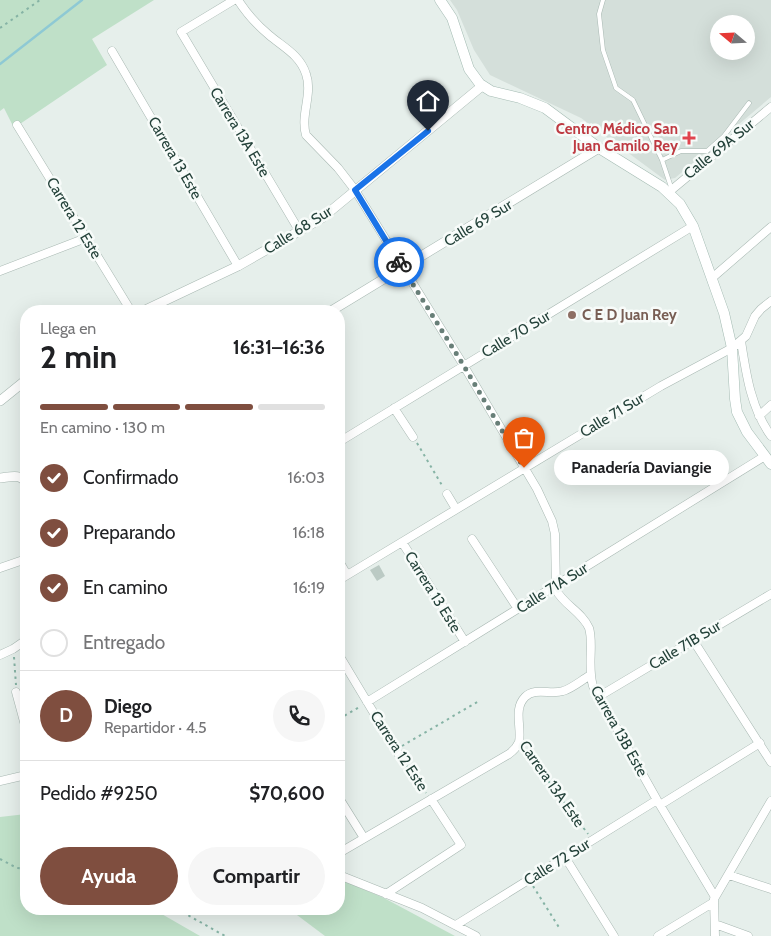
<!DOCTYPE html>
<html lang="es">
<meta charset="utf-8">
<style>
:root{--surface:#fff;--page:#f6f6f6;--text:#202124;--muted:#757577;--line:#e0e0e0;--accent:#7f4e3f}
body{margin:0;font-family:Cabin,sans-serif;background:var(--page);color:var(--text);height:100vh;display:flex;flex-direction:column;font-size:19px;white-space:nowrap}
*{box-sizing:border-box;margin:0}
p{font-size:16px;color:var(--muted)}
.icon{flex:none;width:28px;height:28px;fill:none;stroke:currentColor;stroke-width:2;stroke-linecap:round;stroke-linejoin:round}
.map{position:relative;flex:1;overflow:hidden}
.sheet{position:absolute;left:20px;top:305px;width:325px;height:610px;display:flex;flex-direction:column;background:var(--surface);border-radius:20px;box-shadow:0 5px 20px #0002}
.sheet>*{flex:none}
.needle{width:32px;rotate:289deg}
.fabs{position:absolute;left:710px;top:15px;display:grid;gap:10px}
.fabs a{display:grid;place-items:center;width:45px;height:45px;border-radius:50%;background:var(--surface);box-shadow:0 5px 20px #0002;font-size:25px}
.pin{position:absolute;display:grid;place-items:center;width:42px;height:42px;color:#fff;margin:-51px -21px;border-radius:50% 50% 50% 0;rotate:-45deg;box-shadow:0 0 5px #0007}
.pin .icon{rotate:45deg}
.courier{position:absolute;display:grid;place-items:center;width:50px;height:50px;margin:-25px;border:4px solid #1a73e8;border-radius:50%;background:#fff;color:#222;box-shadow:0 1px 6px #0007}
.bubble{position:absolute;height:35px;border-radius:18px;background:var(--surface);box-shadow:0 5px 20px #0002;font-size:16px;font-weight:700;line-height:35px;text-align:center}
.headline em{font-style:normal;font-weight:700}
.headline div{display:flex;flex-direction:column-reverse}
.headline{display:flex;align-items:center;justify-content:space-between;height:85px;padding:0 20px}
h1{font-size:32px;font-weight:700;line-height:38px}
.bar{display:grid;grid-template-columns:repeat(4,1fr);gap:8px 5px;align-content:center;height:60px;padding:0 20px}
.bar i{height:6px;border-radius:4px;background:var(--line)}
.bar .selected{background:var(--accent)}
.bar p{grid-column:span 4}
.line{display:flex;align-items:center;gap:12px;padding:0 20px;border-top:1px solid var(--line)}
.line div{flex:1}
.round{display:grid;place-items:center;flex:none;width:52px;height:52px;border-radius:26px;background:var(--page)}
ol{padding:0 20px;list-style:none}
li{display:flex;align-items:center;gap:15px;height:55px}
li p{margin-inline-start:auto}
li .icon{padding:5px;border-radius:50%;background:var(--accent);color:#fff;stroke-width:4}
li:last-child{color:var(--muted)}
li i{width:28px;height:28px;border:2px solid var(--line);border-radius:50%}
.primary-button{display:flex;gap:10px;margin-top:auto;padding:10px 20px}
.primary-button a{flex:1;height:58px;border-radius:30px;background:var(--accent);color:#fff;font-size:20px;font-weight:700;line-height:58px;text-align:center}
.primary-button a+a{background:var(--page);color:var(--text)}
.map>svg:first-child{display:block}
.built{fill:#d4dfda;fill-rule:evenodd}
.green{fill:#bfe0c8}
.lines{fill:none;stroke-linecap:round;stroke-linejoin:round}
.stream{stroke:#8ec9d4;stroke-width:2.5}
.building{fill:#bbcac4}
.service-casing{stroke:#a8b8b2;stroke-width:5}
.minor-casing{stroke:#a8b8b2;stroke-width:9}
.tertiary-casing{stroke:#a8b8b2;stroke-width:10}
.secondary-casing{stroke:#a4bbb3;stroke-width:11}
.path{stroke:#86b3a5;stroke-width:2;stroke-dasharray:2.5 4;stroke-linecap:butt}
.service{stroke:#fff;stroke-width:4}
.minor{stroke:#fff;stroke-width:8}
.tertiary{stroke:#fff;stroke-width:9}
.secondary{stroke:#fff;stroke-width:10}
.done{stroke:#687f78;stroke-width:5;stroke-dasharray:0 9}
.route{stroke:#1a73e8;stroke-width:6}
.health-dot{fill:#e0444e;stroke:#f7fbf9;stroke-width:2}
.education-dot{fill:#8d6e63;stroke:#f7fbf9;stroke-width:2}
.labels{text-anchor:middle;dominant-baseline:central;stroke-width:5;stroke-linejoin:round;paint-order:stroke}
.health-label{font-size:15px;font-weight:bold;fill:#be3a42;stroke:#f7fbf9;text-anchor:end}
.street-label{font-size:15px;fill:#24423a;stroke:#f7fbf9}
.education-label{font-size:15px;font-weight:bold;fill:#785e54;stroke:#f7fbf9;text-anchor:start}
</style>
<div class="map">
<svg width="771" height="936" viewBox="0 0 771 936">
<rect width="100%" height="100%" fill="#e6efeb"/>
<!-- built -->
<path class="built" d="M450 0H771V97L675 178 665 180 581 118 490 75 474 50 457 10ZM719 24H746V51H719Z"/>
<!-- green -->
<path class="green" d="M0 0H154L92 39 107 65 14 128 4 108 0 111Z
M26 814V909H153L200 936H0V817Z
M339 879 384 898 455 936H325L297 915 294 909H339Z"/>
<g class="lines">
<!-- stream -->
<path class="stream" d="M0 64 82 0"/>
</g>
<!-- building -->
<path class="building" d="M379 565 385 576 377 581 370 570Z"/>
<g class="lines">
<defs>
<path id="service" d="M603 0 599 14 603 50 616 88 633 100 662 160 672 190
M662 160 681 151H707L724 136 749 103"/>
<path id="minor" d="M234 0 181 32 300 232
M238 0C247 14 257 25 269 35 283 47 300 55 306 74 313 94 300 115 306 135L338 168 355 190 464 366 537 489 552 521 555 534 556 590C564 605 582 612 589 628 594 643 587 667 593 686L657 800 715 897
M112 51 238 266
M17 125 131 311
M669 192 771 107
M0 271 86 238
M712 278 771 227
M741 341C746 374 751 408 771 436
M394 408 413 437
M759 416 771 405
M339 442 693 226
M447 494 456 509
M472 539 518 609
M402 542 465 642
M339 561 347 575
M0 568 26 559
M339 580 661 386 732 348 746 336 755 316 761 309 771 301
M693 640 771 762
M0 655 13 649 26 640
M339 655 402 760
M16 692 26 729
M598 697 771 594
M367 702 765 456
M0 781 26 775
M339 798 364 838
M660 805 760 743
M339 853 509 754C513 751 517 747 519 742 522 728 513 709 525 697 535 687 551 695 563 691 571 689 582 680 589 676
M565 857 614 936
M339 875 422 908 476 936
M729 875 771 889
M386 894 461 845 431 799
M715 924 748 936
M456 925 657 800
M658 936 714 902
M715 936 714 899 771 801"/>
<path id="tertiary" d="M143 311 238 266 322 218 482 86
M331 311 599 148
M0 401 26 380
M0 478C10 477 21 473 26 483"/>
<path id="secondary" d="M440 0 452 18 469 69 480 84 491 91 520 98 545 108 599 148 662 187 680 204 693 226 724 313 732 348 735 399 737 412 747 432 771 464"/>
</defs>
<!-- service casing -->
<use href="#service" class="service-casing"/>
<!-- minor casing -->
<use href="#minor" class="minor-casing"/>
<!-- tertiary casing -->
<use href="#tertiary" class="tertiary-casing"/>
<!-- secondary casing -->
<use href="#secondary" class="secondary-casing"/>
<!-- path -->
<path class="path" d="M0 28 40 0
M417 443 443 487
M14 657 16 685
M339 719 361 706
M402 746 479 701
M525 750 588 834
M407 766 426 793
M0 859 17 868 26 869
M533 886 560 929
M177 909 225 936"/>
<!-- service -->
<use href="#service" class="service"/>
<!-- minor -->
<use href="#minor" class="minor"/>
<!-- tertiary -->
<use href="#tertiary" class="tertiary"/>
<!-- secondary -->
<use href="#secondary" class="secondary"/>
</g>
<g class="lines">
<!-- done -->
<path class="done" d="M399 262 464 366 524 468"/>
<!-- route -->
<path class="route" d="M399 262 355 190 428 131"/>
</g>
<!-- markers -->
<path class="health-dot" d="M686.5 130.5h5v5h5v5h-5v5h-5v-5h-5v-5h5z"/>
<circle class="education-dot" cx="572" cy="315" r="5"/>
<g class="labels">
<!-- health labels -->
<g class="health-label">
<text x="678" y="129">Centro Médico San<tspan x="678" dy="17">Juan Camilo Rey</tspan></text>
</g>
<!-- street labels -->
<g class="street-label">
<text transform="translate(240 132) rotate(59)">Carrera 13A Este</text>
<text transform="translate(719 149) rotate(-39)">Calle 69A Sur</text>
<text transform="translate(175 158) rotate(60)">Carrera 13 Este</text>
<text transform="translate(74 218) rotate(59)">Carrera 12 Este</text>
<text transform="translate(478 223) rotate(-31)">Calle 69 Sur</text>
<text transform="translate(298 230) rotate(-32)">Calle 68 Sur</text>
<text transform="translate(516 334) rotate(-31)">Calle 70 Sur</text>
<text transform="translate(612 415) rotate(-31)">Calle 71 Sur</text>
<text transform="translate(552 588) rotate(-32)">Calle 71A Sur</text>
<text transform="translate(433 592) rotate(58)">Carrera 13 Este</text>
<text transform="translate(685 645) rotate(-31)">Calle 71B Sur</text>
<text transform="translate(619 731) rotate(61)">Carrera 13B Este</text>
<text transform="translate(399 751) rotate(57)">Carrera 12 Este</text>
<text transform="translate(552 784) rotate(55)">Carrera 13A Este</text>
<text transform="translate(557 862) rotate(-32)">Calle 72 Sur</text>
</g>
<!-- education labels -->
<g class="education-label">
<text x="582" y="315">C E D Juan Rey</text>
</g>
</g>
</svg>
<div class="fabs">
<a><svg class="needle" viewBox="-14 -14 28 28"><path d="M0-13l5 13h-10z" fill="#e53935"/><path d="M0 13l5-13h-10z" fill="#757577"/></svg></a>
</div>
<div class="pin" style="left:524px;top:468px;background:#ea580c"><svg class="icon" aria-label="bag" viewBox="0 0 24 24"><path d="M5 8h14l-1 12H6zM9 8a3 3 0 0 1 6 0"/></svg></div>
<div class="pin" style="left:428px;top:131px;background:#1f2937"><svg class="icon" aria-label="home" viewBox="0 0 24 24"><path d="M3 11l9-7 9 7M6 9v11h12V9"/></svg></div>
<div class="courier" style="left:399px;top:262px"><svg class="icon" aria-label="bike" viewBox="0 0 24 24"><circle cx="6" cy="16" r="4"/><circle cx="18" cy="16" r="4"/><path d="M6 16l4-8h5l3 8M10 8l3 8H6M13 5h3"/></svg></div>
<div class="bubble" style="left:554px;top:450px;width:175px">Panadería Daviangie</div>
<section class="sheet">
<div class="headline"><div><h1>2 min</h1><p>Llega en</p></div><em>16:31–16:36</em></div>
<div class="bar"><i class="selected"></i><i class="selected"></i><i class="selected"></i><i></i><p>En camino · 130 m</p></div>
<ol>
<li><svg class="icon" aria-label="check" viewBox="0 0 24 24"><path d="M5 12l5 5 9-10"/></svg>Confirmado<p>16:03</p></li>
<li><svg class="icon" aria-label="check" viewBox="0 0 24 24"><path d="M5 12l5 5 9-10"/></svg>Preparando<p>16:18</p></li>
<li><svg class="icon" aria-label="check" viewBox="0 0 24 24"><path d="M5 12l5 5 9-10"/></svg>En camino<p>16:19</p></li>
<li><i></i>Entregado</li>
</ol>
<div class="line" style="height:90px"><b class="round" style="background:var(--accent);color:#fff">D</b><div><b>Diego</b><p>Repartidor · 4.5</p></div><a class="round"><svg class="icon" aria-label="phone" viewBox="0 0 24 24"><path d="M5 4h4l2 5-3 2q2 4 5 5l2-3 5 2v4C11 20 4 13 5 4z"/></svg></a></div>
<div class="line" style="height:65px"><div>Pedido #9250</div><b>$70,600</b></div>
<div class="primary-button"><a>Ayuda</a><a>Compartir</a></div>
</section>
</div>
